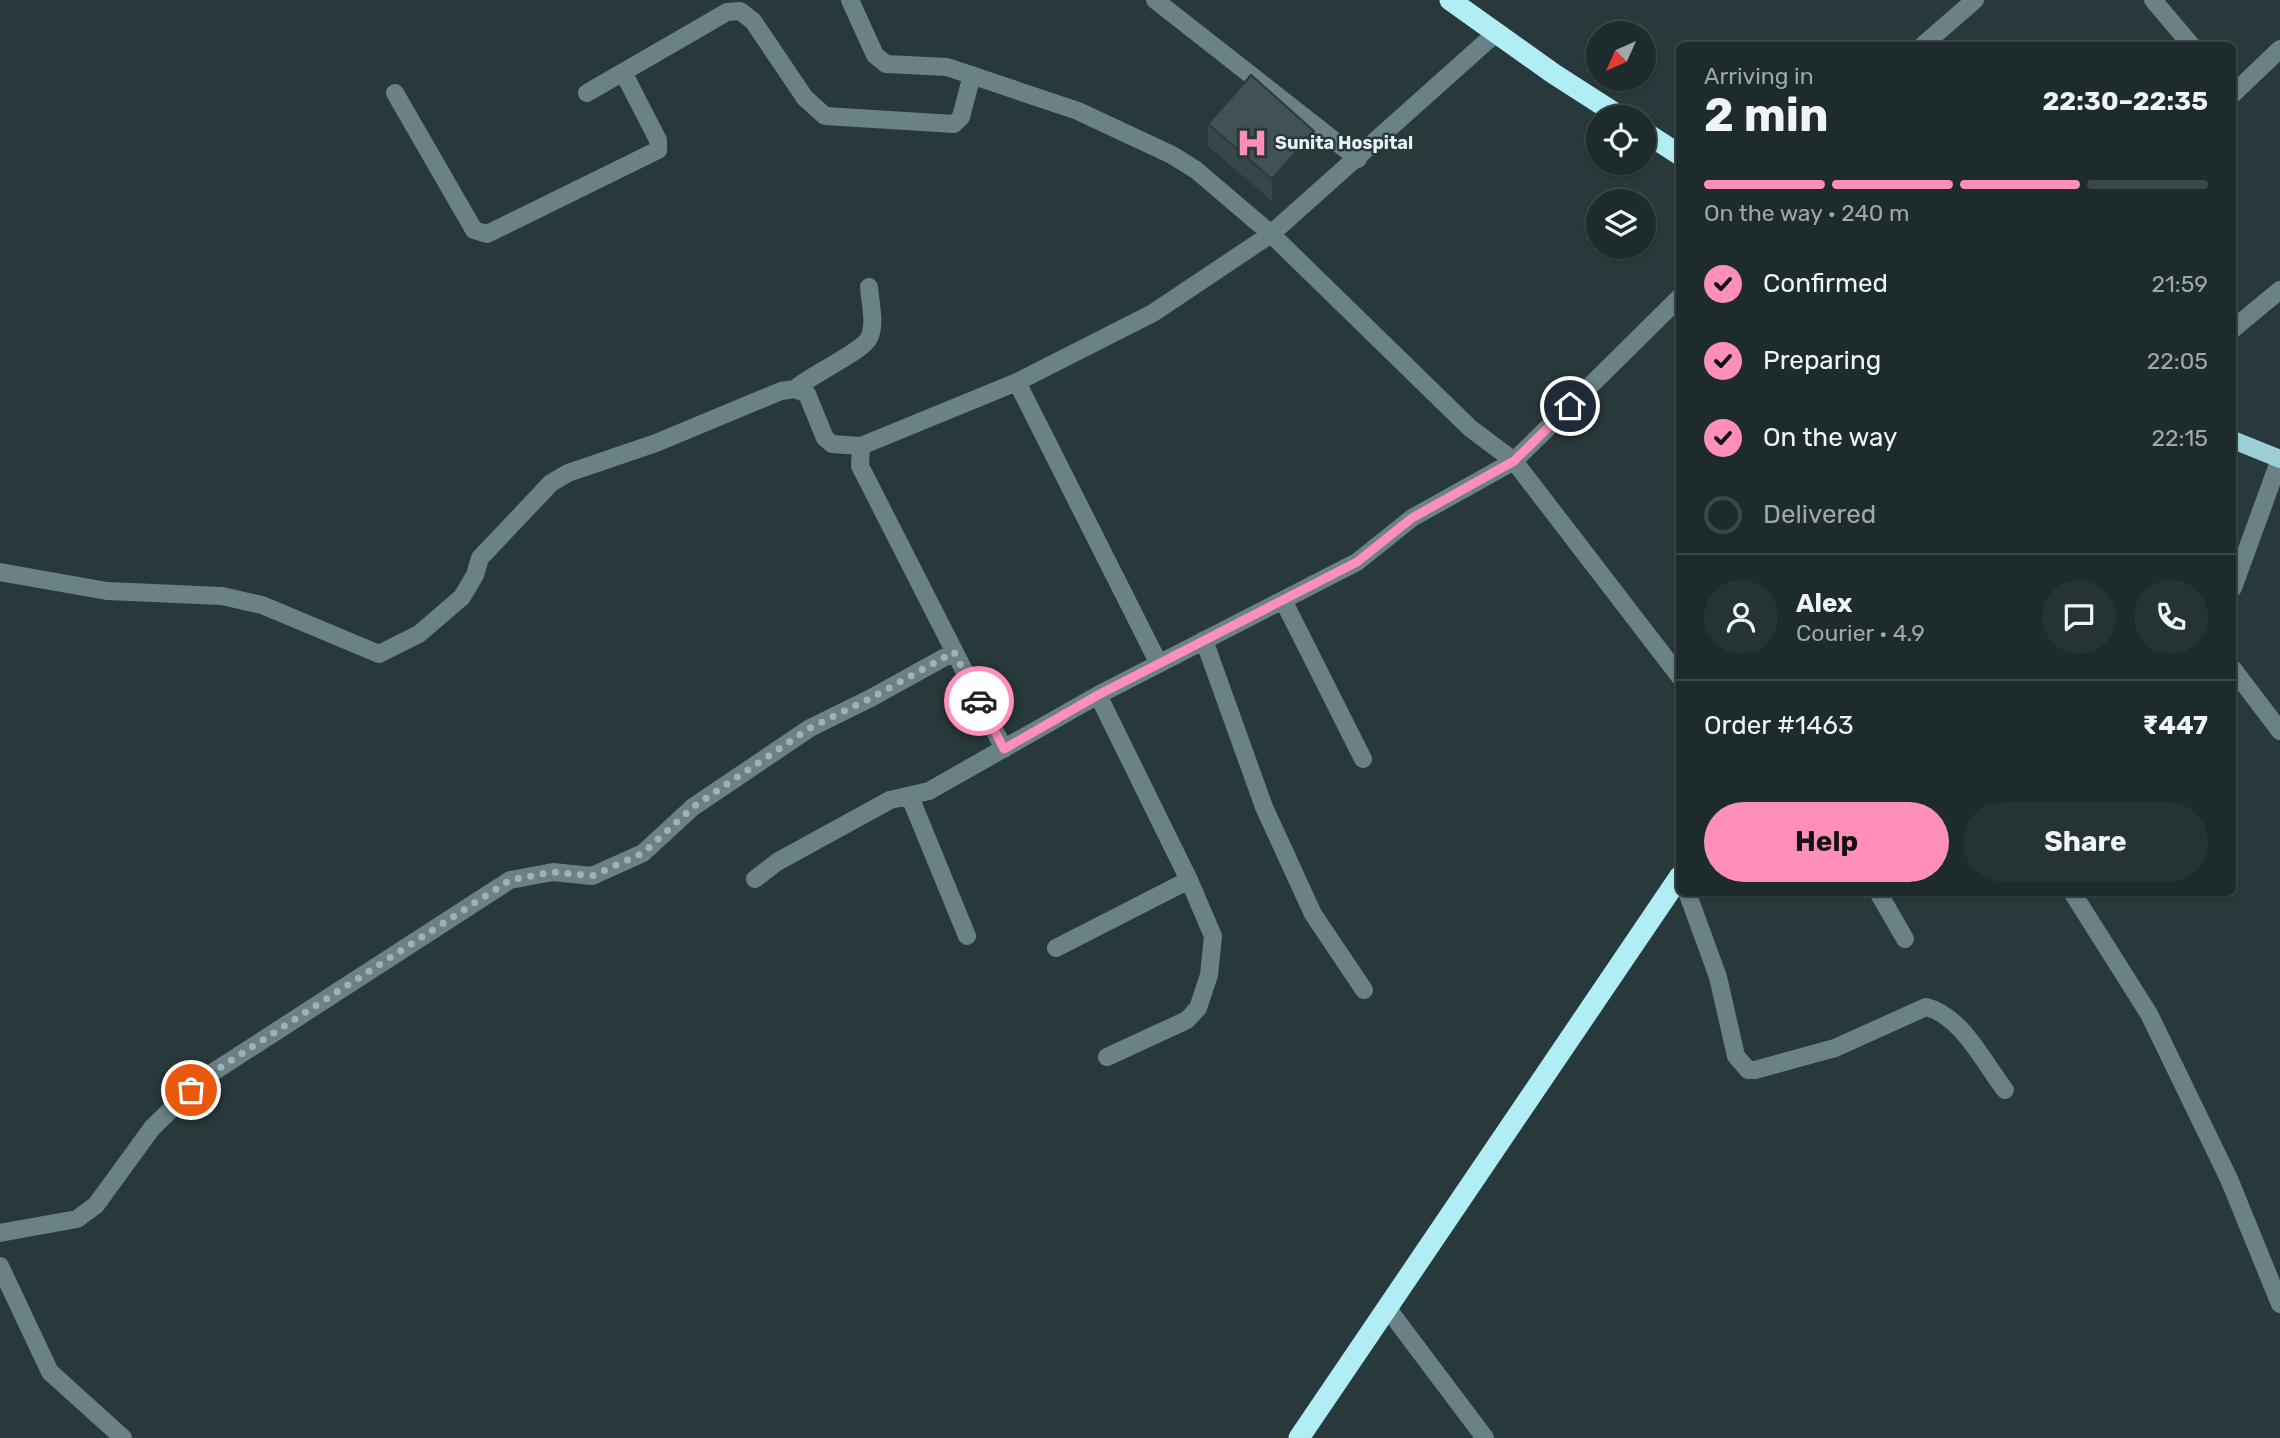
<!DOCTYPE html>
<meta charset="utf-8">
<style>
:root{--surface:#1e2b2c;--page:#263334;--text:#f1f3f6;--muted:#a1a7a9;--line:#3c4748;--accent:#ff8eba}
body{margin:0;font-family:Rubik,sans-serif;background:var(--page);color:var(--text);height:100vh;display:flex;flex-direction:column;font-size:26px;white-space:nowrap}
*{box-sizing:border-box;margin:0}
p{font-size:23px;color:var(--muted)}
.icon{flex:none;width:38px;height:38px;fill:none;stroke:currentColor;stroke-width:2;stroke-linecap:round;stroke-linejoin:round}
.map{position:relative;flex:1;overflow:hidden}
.side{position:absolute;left:1676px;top:42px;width:560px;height:854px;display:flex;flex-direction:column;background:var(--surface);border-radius:10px;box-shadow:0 2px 5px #0004,0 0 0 2px var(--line)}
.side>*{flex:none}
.needle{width:46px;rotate:225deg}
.tools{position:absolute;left:1586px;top:21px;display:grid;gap:14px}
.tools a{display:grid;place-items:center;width:70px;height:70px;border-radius:50%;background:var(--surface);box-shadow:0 2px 5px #0004,0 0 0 2px var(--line);font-size:35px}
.pin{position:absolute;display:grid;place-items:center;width:60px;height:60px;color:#fff;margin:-30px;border:4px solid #fff;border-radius:50%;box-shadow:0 2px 7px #0007}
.courier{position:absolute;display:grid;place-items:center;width:70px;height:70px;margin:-35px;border:5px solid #ff8eba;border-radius:50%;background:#fff;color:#222;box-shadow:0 2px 9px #0007}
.summary em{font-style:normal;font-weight:700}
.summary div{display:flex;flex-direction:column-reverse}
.summary{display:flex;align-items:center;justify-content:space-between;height:119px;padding:0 28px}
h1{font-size:46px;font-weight:700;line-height:52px}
.bar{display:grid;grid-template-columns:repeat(4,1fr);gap:10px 7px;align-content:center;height:84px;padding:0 28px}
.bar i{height:9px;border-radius:5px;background:var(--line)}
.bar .on{background:var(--accent)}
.bar p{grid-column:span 4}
.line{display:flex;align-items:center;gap:18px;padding:0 28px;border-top:2px solid var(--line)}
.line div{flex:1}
.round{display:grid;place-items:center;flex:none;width:74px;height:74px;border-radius:37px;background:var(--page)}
ol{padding:0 28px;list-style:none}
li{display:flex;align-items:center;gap:21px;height:77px}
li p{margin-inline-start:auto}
li .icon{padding:7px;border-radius:50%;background:var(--accent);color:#111;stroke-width:4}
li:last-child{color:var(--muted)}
li i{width:38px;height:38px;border:4px solid var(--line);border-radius:50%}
.action{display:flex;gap:14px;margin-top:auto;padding:14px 28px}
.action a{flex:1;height:80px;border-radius:42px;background:var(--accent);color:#111;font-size:28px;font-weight:700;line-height:80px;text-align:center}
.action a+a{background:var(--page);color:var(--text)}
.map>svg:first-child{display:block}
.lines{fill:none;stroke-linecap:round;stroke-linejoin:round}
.minor{stroke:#6a8285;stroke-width:18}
.major{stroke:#9ccfd5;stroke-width:18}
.highway{stroke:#b0edf5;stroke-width:21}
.wall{fill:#374749}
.shaded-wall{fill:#2d393c}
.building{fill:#405255;stroke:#2d393c;stroke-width:2}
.done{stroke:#a4b1b3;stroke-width:7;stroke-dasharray:0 12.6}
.route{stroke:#ff8eba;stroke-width:9}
.labels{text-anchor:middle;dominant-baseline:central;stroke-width:5;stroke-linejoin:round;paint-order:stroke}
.poi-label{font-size:18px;font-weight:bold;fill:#e7f2f3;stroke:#28393b;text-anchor:start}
</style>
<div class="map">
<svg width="2280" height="1438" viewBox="0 0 2280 1438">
<rect width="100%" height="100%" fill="#28393b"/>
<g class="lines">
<!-- minor -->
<path class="minor" d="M850 0 875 55 886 64 947 67 1078 111 1172 155 1196 170 1271 234 1470 428 1514 461 1680 677
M1155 0 1358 159
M2153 0 2192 46
M1922 46 1975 0
M395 93 474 230 487 234 658 150V140L623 72
M587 93 727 12 740 11 753 21 805 98 825 116 954 124 961 117 972 75
M2233 94 2280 49
M2233 329 2280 290
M1017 382 1159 664
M795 389C812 374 862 352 869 338 876 324 870 302 869 287
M0 572 107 591 222 596 262 605 379 654 419 634 462 597 475 575 480 558 551 483 568 473 656 443 781 391 795 389 807 394 825 438 832 444 861 446
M2233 588 2280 459
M1284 602 1363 759
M1204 640 1264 807 1313 914 1364 990
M2233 669 2280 731
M1098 695 1189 880 1213 936 1209 975 1198 1008 1187 1020 1107 1057
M1004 749 860 466 861 446 1017 382 1153 313 1271 234 1496 33
M910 797 967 936
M755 879 777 862 890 800 929 791 1098 695 1357 562 1412 518 1514 461 1680 297
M1687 892 1718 977 1736 1056 1748 1070H1755L1835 1048 1926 1007C1961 1015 1984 1063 2005 1090
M1878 892 1905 939
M2072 892 2149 1014 2229 1179 2280 1304
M1056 948 1189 880
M0 1233 77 1219 96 1205 152 1128 201 1080 510 880 553 872 592 876 643 853 693 807 810 728 871 698 954 652
M0 1266 50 1372 123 1438
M1388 1309 1485 1438"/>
<!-- major -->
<path class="major" d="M2233 440 2280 459"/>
<!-- highway -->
<path class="highway" d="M1450 0 1554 74 1621 117
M1643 131 1680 155
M1299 1438 1680 876"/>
</g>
<!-- wall -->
<path class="wall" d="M1208 124 1314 152 1272 201 1208 146Z"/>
<!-- shaded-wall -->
<path class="shaded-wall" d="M1314 131V152L1272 201V179Z"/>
<!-- building -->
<path class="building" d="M1251 75 1314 131 1272 179 1208 124Z"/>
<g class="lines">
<!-- done -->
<path class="done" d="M191 1090 201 1080 510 880 553 872 592 876 643 853 693 807 810 728 871 698 954 652 979 701"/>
<!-- route -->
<path class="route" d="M979 701 1004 749 1098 695 1357 562 1412 518 1514 461 1570 406"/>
</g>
<!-- icons -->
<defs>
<symbol id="hospital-bare" viewBox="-9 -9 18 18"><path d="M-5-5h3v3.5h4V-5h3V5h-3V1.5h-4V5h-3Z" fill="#ff8eba" stroke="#28393b" stroke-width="2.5" paint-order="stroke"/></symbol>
</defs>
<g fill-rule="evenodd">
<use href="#hospital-bare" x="1230" y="121" width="44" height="44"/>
</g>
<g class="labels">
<!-- poi labels -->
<g class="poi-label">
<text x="1275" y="143">Sunita Hospital</text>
</g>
</g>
</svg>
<div class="tools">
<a><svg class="needle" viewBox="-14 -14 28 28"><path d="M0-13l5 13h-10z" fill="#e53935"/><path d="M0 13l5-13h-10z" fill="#a1a7a9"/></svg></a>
<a><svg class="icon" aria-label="locate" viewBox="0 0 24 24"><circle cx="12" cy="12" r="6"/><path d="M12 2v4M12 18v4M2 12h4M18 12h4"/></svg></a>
<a><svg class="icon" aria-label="layers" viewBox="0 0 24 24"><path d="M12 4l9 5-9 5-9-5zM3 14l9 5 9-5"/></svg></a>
</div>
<div class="pin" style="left:191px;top:1090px;background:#ea580c"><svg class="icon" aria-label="bag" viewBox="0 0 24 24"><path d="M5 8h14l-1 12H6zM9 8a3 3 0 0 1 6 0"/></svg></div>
<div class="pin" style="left:1570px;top:406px;background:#1f2937"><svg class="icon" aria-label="home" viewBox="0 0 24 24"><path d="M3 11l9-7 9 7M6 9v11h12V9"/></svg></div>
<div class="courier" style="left:979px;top:701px"><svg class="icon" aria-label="car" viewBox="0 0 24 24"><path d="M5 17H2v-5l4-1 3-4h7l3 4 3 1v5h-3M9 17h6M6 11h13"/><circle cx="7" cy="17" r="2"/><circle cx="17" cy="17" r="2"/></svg></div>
<section class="side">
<div class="summary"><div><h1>2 min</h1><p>Arriving in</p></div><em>22:30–22:35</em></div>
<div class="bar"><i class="on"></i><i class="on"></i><i class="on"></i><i></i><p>On the way · 240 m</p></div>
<ol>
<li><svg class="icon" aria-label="check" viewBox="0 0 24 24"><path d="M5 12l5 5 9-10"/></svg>Confirmed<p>21:59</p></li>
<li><svg class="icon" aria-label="check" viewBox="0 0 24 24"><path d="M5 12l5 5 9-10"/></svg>Preparing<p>22:05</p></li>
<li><svg class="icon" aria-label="check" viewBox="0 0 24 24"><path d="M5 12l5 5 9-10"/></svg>On the way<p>22:15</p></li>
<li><i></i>Delivered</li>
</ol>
<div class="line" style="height:126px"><a class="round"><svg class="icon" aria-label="person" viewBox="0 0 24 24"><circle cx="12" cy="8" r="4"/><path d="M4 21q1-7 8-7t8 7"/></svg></a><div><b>Alex</b><p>Courier · 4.9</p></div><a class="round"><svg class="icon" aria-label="chat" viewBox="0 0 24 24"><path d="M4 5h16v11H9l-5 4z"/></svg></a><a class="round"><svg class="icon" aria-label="phone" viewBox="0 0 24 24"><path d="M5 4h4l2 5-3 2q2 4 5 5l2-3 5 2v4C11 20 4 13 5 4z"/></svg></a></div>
<div class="line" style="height:91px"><div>Order #1463</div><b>₹447</b></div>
<div class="action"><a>Help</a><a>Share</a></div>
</section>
</div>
